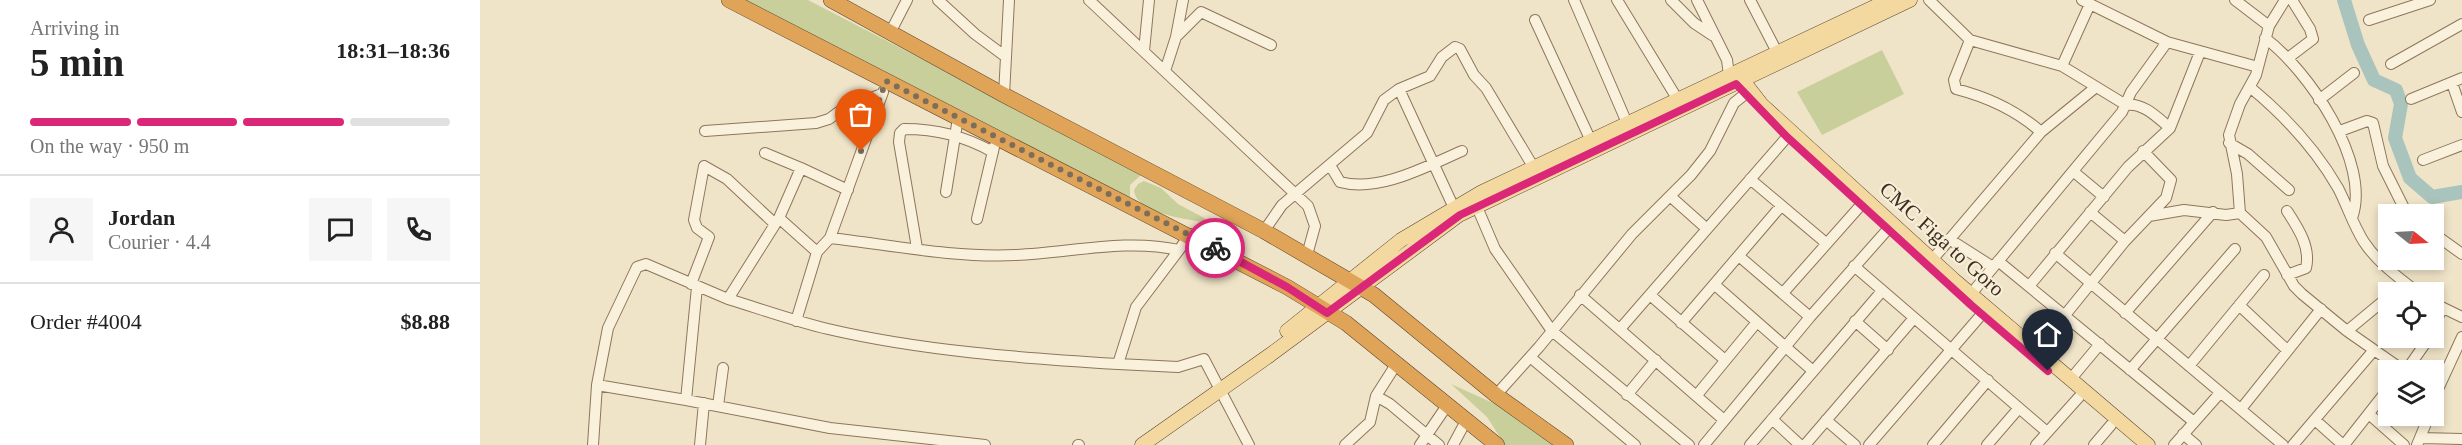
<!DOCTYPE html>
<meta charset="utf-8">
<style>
:root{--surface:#fff;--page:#f6f6f6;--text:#222;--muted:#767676;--line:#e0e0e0;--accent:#db2777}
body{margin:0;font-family:Georgia,serif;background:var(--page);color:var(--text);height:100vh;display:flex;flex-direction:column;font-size:22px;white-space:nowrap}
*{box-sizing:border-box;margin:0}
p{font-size:20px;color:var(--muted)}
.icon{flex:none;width:33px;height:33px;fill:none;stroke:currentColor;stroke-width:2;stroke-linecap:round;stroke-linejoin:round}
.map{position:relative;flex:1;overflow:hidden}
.panel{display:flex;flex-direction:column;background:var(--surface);width:480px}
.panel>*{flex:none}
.needle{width:39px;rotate:108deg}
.controls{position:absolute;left:1898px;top:204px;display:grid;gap:12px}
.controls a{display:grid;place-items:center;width:66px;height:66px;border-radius:0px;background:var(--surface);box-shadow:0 3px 9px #0003;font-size:30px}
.pin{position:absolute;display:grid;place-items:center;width:51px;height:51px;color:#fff;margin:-62px -26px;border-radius:50% 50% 50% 0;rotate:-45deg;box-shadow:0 0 6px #0007}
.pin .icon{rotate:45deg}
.courier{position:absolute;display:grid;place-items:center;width:60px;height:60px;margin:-30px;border:4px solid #db2777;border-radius:50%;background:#fff;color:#222;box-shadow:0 2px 8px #0007}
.summary em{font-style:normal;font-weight:600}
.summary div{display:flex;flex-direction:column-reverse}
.summary{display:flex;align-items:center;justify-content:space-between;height:102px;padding:0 30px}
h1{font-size:39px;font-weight:600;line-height:45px}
.bar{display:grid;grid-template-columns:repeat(4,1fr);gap:9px 6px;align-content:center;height:72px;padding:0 30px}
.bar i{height:8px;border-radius:4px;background:var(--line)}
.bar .on{background:var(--accent)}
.bar p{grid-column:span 4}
.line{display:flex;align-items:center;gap:15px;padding:0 30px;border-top:2px solid var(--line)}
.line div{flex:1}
.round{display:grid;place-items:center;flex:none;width:63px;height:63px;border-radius:0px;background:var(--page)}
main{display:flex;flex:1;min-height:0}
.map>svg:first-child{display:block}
.green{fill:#c9cf9b}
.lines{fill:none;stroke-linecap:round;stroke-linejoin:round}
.river{stroke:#a9c4bc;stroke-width:14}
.minor-casing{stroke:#8d765c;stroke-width:12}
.major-casing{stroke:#5b4430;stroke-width:15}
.highway-casing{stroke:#5b4430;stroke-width:16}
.minor{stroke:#faf1dc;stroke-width:10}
.major{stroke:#f3d9a0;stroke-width:14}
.highway{stroke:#e0a458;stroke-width:15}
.done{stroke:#7c6e5b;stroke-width:6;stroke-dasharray:0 10.8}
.route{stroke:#db2777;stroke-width:8}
.labels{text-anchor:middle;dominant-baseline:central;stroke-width:4.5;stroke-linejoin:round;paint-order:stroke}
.street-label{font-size:21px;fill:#3d2e20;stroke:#f7eed8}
</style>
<main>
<section class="panel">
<div class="summary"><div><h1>5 min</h1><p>Arriving in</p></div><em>18:31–18:36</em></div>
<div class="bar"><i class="on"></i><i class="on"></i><i class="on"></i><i></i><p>On the way · 950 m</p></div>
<div class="line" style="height:108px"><a class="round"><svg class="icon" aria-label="person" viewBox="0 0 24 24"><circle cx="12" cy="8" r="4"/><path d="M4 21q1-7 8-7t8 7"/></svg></a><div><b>Jordan</b><p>Courier · 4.4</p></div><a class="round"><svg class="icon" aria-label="chat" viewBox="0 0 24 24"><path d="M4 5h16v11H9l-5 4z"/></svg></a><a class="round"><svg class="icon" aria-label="phone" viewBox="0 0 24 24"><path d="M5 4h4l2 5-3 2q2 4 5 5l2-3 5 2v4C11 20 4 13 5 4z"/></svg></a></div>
<div class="line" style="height:78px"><div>Order #4004</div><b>$8.88</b></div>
</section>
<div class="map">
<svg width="1982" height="445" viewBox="0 0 1982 445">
<rect width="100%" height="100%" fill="#f0e4c8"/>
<!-- green -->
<path class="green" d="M265 0H328L660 172 661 175 650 185V199Z
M1402 50 1424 94 1342 135 1317 92Z
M664 181 681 188 698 204 728 220 727 223C708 219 656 214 654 190L658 184Z
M971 384 1022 407 1049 428 1076 445H1025L1007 417Z"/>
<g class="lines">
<!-- river -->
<path class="river" d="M1864 0 1878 45 1894 80 1916 90 1921 104 1915 138 1930 178 1952 197 1982 192"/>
<defs>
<path id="minor" d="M458 0 495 34 526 57
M609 0 828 206 835 226 827 255
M1094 0 1147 123
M1137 0 1198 100
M1191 0 1214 23 1232 35
M1217 0 1247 60 1249 75
M1270 0 1297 52
M1449 0 1490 40 1582 66 1646 105C1663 102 1678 118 1690 128
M1602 0 1687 42 1778 67
M1755 0 1789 26
M1805 0 1789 26 1776 75 1760 104 1749 135 1757 174 1760 213 1786 237 1814 286 1822 294 1867 331 1920 368H1928L1949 338
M1055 20 1111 141
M1889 20 1950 0
M411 31 427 0
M696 37 721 12 791 45
M1785 38C1828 70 1892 163 1872 218
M1490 40 1474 80 1476 89C1507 97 1536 110 1561 132
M664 51 669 0
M1808 58 1833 39 1830 29 1812 0
M1911 64 1982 24
M1582 66 1610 4
M685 71 696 37 703 0
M1972 83 1982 112
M1771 88C1806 117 1835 148 1858 188 1867 205 1873 225 1884 242 1897 262 1918 277 1937 292
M919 89 974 208
M524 95 529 0
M1931 99 1982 78
M1839 100 1874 73
M225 131 336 123 349 119 364 108 402 94
M1860 131 1887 121 1893 123 1903 166 1927 214
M1749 143 1768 154 1809 190
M285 153 321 168
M1943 160 1982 145
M850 165 860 182C899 193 947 166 982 151
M1594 172 1624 197
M1270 179 1346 243
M466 192 478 118
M1190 196 1227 229
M997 207 1015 249 1072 331 1209 445
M1807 211C1818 228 1831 247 1826 268L1807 275
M1610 212 1645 241
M1669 216 1704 210 1746 215 1760 213
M299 218 321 168 368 190
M497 219 514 147
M784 231 802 205 887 133 904 100 919 89 950 76 962 57 975 47 980 49 994 75 1006 88 1054 168
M1953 233 1982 254
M350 238 403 92
M1469 239 1513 267
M437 248 419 142 420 133 424 129C457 129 484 136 513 152
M337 252 299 218 248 299C281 309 314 321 348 329 442 351 542 358 638 364L656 307 699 250
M1575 253 1803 445
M1260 257 1330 317
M1452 260 1561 132 1616 87
M1518 261 1714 422
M1374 266 1567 432
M211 284 229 237 217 228 214 220 224 166 247 179 295 224
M1235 285 1333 371
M1550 285 1648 167 1690 128 1720 52
M217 287 206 400 350 428 505 445
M1303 293 1381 205
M1491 294 1642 112 1651 92 1687 42
M1100 295 1244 420
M1170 295 1245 360
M1953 303 1982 317
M1759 305 1806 349
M1645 313 1733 212
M1585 315 1645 241 1686 198 1691 180 1663 151
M316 321 337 252 350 238C411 245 474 258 536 255 590 253 645 238 699 250L710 234
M1375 321 1408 350
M1201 323 1301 206
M1140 329 1307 137
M1953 329 1962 308
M1867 331 1908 297
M1050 357 1155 445
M638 364 698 367 724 359 769 445
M1709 366 1784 275
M1650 370 1755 249
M1590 380 1620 344
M117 385 128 328 157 267 166 264 248 299
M1016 395 1059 347 1152 234 1211 175 1230 151 1254 103 1269 91
M1147 395 1176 360
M1217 395 1277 322
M896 396 910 404 959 445
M1953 400 1982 337
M238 406 243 368
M1761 409 1841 309
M1890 415 1924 445
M1292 419 1320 445
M1346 420 1375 445
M1835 420 1863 445
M1703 434 1716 445
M1941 438 1982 439
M113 445 117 385 206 400
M220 445 224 403
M598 445H599
M865 445 890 422 896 396 917 363
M940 445 968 404
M973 445 987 419
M1224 445 1330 317 1408 229
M1270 445 1402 291
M1325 445 1434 318
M1389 445 1502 314
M1453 445 1508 380
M1507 445 1539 408
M1556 445 1599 397
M1614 445 1631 425
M1694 445 1740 393
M1813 445 1894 350
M1864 445 1908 389
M1937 445 1949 416"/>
<path id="major" d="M1257 73 1282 105 1474 280 1668 445
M807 331 921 240 1002 192 1409 0
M662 445 790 355 979 215 1430 0"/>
<path id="highway" d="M249 0 807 287 866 323 1017 445
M351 0 524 95 784 231 894 295 1016 395 1086 445"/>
</defs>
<!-- minor casing -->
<use href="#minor" class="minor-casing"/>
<!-- major casing -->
<use href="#major" class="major-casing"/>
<!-- highway casing -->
<use href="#highway" class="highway-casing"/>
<!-- minor -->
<use href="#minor" class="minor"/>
<!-- major -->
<use href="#major" class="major"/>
<!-- highway -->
<use href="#highway" class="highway"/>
</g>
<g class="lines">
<!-- done -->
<path class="done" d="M381 151 406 81 735 248"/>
<!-- route -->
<path class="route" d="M735 248 807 287 847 313 980 215 1256 84 1307 137 1491 305 1568 371"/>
</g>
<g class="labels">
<!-- street labels -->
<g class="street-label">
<text transform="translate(1462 239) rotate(42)">CMC Figa to Goro</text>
</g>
</g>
</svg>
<div class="controls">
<a><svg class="needle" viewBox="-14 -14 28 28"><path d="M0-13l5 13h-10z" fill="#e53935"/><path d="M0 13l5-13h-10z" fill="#767676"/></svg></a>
<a><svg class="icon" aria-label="locate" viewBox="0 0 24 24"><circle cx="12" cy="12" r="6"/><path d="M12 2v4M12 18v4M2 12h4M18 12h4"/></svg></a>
<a><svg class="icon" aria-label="layers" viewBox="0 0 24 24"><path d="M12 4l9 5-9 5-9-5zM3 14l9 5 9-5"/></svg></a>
</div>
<div class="pin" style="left:381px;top:151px;background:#ea580c"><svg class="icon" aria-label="bag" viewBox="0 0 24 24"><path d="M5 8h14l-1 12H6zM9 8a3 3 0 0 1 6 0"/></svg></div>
<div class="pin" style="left:1568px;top:371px;background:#1f2937"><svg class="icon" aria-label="home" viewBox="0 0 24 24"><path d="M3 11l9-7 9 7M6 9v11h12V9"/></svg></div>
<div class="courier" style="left:735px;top:248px"><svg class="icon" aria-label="bike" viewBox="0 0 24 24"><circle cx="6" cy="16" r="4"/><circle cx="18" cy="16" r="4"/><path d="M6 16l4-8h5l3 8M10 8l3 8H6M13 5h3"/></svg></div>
</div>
</main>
